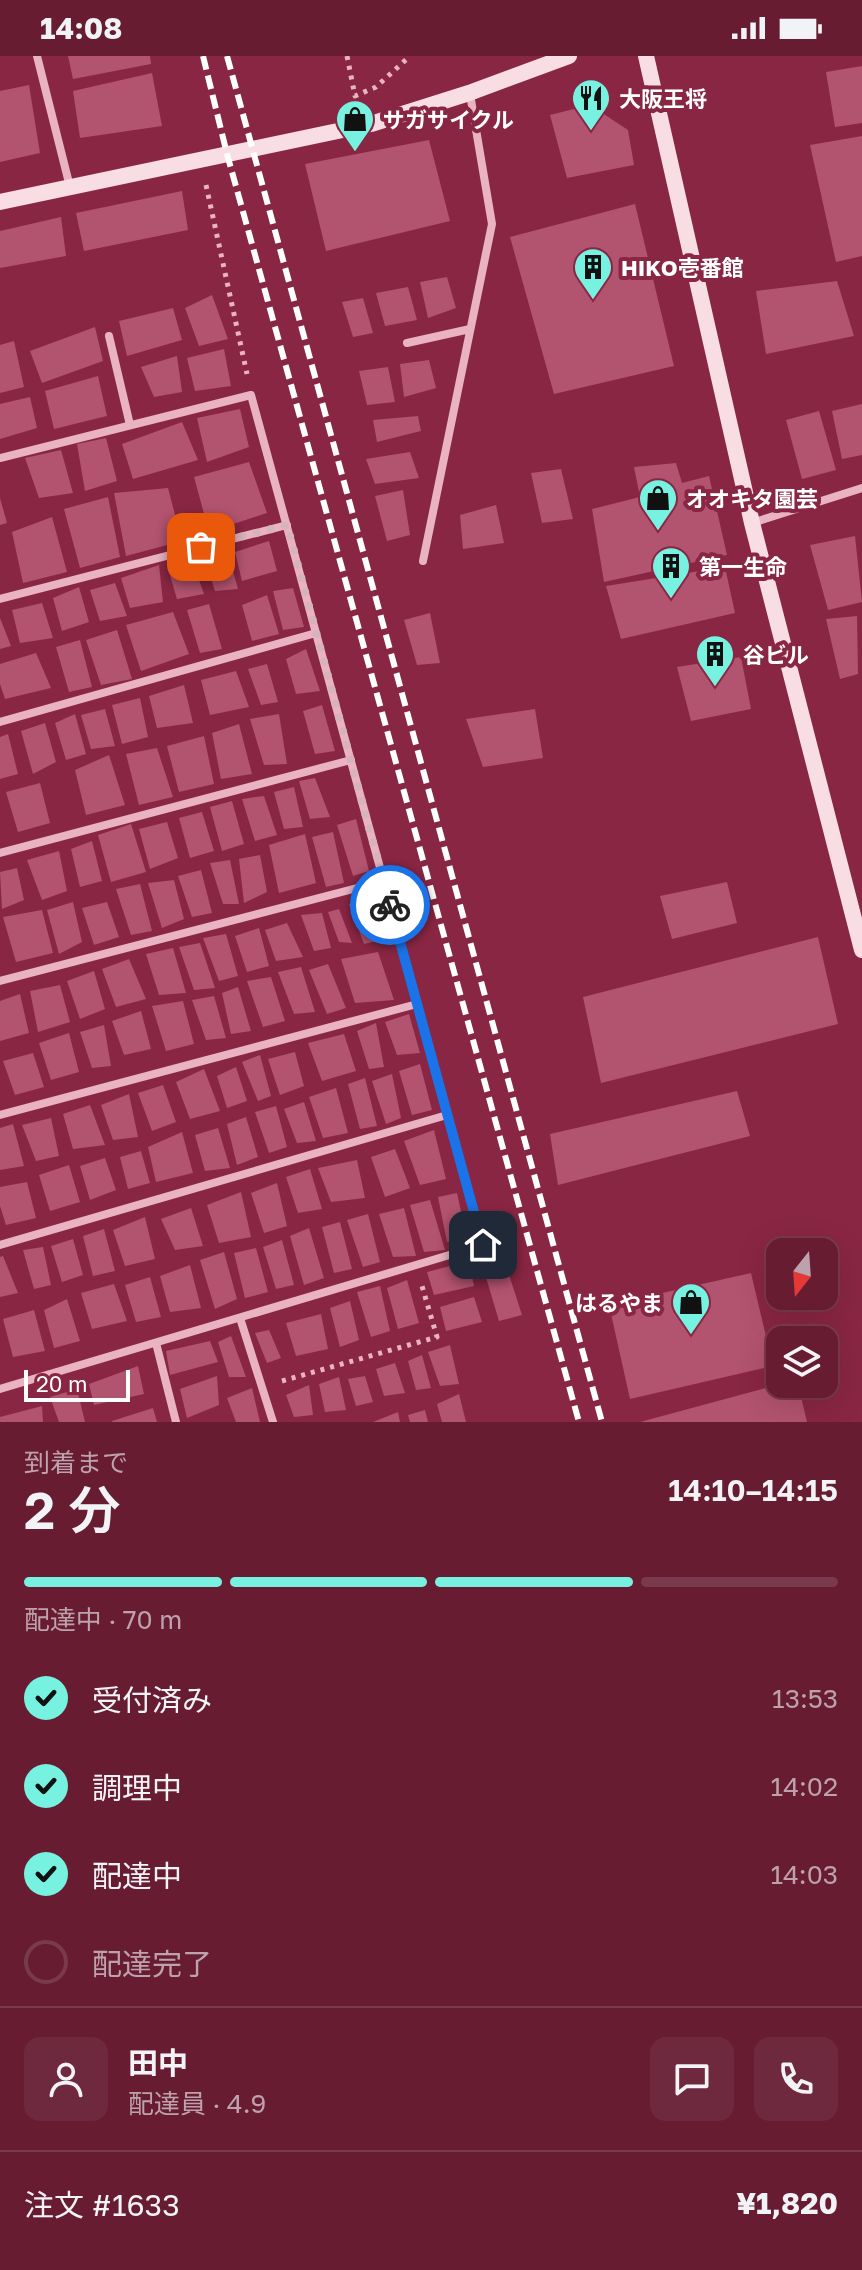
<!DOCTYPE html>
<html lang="ja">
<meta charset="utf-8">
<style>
:root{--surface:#671c32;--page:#6f293e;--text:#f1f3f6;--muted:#bda1ac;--line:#7a3a4d;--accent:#78f2e0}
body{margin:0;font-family:"Golos Text","Noto Sans JP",sans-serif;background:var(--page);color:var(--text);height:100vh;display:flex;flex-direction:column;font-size:30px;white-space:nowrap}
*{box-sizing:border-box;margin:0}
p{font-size:26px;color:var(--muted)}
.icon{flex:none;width:44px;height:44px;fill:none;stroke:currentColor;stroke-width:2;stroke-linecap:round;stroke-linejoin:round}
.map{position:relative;height:1366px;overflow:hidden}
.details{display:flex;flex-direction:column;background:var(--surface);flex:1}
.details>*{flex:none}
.needle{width:52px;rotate:197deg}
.fabs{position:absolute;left:766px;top:1182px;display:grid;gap:16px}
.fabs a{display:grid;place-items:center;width:72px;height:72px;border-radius:16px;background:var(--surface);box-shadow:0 8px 32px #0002,0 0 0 2px var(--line);font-size:40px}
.scale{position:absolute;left:24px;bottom:20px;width:106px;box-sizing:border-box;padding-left:8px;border:4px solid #fff;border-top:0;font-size:22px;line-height:28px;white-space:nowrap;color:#fff;-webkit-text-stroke:6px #892643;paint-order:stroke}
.pin{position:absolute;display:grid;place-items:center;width:68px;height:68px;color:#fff;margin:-34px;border-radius:16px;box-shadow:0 4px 12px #0006}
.courier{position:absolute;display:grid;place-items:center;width:80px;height:80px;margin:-40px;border:6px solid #1a73e8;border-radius:50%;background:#fff;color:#222;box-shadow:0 2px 10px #0007}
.headline em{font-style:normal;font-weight:600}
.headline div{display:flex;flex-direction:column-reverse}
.headline{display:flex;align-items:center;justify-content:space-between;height:136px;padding:0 24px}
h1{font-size:52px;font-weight:600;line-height:60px}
.bar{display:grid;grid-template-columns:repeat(4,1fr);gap:12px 8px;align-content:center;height:96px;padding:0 24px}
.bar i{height:10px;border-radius:6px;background:var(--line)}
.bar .active{background:var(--accent)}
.bar p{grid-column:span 4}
.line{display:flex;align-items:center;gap:20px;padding:0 24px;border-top:2px solid var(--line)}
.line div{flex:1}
.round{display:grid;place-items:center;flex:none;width:84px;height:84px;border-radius:16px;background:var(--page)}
ol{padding:0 24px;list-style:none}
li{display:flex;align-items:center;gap:24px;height:88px}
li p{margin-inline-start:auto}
li .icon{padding:8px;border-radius:50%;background:var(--accent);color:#111;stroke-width:4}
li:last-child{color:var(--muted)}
li i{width:44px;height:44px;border:4px solid var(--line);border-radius:50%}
.status{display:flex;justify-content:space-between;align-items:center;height:56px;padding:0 40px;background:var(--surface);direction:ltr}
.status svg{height:22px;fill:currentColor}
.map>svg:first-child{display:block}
.building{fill:#b2536f}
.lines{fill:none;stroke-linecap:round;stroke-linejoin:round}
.path{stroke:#e9b3c4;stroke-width:5;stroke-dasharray:4 6;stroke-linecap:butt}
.street{stroke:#e9b3c4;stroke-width:8}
.secondary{stroke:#f8dde5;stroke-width:16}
.rail{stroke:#fff;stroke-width:6;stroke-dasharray:14 6;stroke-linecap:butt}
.done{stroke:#d6b3bd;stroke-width:8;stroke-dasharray:0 14.4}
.route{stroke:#1a73e8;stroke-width:10}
.labels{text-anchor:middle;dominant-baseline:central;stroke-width:8;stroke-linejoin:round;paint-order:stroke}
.poi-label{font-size:22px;font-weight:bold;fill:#fff;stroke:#892643;text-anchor:start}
</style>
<div class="status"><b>14:08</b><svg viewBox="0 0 49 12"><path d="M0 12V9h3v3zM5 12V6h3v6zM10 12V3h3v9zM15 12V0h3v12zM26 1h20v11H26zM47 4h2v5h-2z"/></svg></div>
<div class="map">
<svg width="862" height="1366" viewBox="0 0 862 1366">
<rect width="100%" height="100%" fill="#892643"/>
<!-- building -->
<path class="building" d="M68 0H150L151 8 73 23Z
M862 10V67L835 71 826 16Z
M152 17 162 70 80 82 73 35Z
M29 29 40 97 0 106V35Z
M590 49 628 74 634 109 567 122 550 59Z
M862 80V200L836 206 810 89Z
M429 84 450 165 326 195 305 108Z
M182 135 188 174 84 195 76 157Z
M635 148 674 310 554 338 510 181Z
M61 161 66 200 0 212V175Z
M447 221 456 252 428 262 420 226Z
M837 225 854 280 766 298 756 235Z
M408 231 417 264 385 270 376 237Z
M212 239 228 283 199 290 185 252Z
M363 242 373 277 353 281 342 246Z
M173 252 182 284 127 300 119 265Z
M95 271 103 305 42 327 30 295Z
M14 285 24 331 0 337V289Z
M224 293 231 330 195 335 187 302Z
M177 300 182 336 154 341 141 311Z
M429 304 436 332 404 341 400 308Z
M388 311 395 346 367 349 359 315Z
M98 320 107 360 54 373 45 335Z
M30 341 37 372 0 383V348Z
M862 348V399L842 403 832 355Z
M240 353 249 391 207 406 197 362Z
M819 355 836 414 802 423 786 364Z
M418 360 421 375 377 386 373 364Z
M182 366 198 404 133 423 122 388Z
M106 382 117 425 85 435 77 388Z
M61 394 73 437 39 442 25 402Z
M410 396 419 422 375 428 366 403Z
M249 406 267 457 209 476 194 421Z
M676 407 682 427 709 420 727 499 604 526 592 453 640 441 634 411Z
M561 413 573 463 542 467 531 417Z
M168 432 182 485 126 500 114 437Z
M403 434 410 479 387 485 375 440Z
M108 441 120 501 80 512 64 453Z
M0 442 7 467 0 469Z
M496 449 504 487 463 493 460 459Z
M52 461 67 516 23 527 12 476Z
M855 480 862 546 828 554 810 489Z
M269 485 277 515 242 525 235 496Z
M227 494 238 533 215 535 204 500Z
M193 507 204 538 177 543 169 516Z
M159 509 163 546 130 552 121 522Z
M725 511 735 557 621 583 606 530Z
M115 527 127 560 100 565 90 534Z
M79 531 89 566 62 575 53 542Z
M293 532 304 571 283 574 273 535Z
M267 539 279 578 252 585 242 549Z
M42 547 53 582 20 587 12 554Z
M209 548 222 593 200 597 187 554Z
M173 556 189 598 141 615 126 569Z
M430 557 440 607 417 609 404 564Z
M857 560 858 618 840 623 826 563Z
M0 562 11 590 0 593Z
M117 574 132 623 101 629 86 584Z
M80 584 92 631 69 636 56 591Z
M306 593 320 635 296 638 286 603Z
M36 597 51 632 5 643 0 628V608Z
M741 601 751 653 691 665 677 611Z
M267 608 278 646 261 649 248 613Z
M236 615 249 651 210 659 201 624Z
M184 629 193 667 157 672 149 640Z
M140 642 148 681 122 688 112 649Z
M322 649 335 695 315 698 303 655Z
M105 653 115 690 91 693 81 659Z
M535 653 543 702 483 711 466 663Z
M75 658 86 698 66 704 55 667Z
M279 658 287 708 264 709 250 663Z
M45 667 56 706 33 718 21 675Z
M239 668 252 718 221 723 212 677Z
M8 678 18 718 0 723V681Z
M204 680 214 728 179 736 167 690Z
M157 692 173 741 139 749 126 698Z
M109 699 125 749 86 759 75 714Z
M315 722 330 761 310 763 299 725Z
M40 727 50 767 18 776 6 736Z
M294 731 303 771 284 773 274 736Z
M264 740 277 779 255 785 242 743Z
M232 745 244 788 222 795 210 751Z
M202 756 214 795 190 802 179 762Z
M356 763 369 815 353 820 337 769Z
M167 766 178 802 150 813 139 773Z
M131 768 146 816 111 826 98 779Z
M333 776 344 827 326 831 312 781Z
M305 778 316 827 279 837 269 789Z
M92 785 102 825 80 831 71 793Z
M59 795 67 835 42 844 27 804Z
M260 799 267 836 244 847 239 803Z
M230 804 239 848H223L210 807Z
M17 812 24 844 2 853 0 816Z
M201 814 212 857 192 861 178 820Z
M174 824 184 863 162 872 148 827Z
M727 826 737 867 672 883 660 840Z
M140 828 152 875 131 879 116 833Z
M372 841 386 883 364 888 349 848Z
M73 846 82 886 59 898 47 854Z
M107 846 119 881 94 889 82 852Z
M339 853 352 887 339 886 328 856Z
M42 854 53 897 16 906 3 861Z
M322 857 331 892 314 895 301 859Z
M287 867 303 901 276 905 265 874Z
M259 872 269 910 247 916 235 880Z
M226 878 238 920 219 925 203 882Z
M818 881 838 968 601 1027 583 941Z
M200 887 215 932 194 934 179 891Z
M173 892 186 937 159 939 146 898Z
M378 896 394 944 355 947 341 903Z
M129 903 146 943 116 951 102 913Z
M328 908 346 952 327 958 309 914Z
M301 911 315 956 294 958 278 916Z
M94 915 105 953 80 963 67 925Z
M271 921 285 965 263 971 247 925Z
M60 929 70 966 38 976 30 935Z
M238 931 251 975 231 978 222 937Z
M20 938 29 977 0 985V945Z
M214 940 226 982 206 984 192 944Z
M183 945 194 988 166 995 152 950Z
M141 955 151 993 124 999 112 965Z
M409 958 420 997 397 999 385 966Z
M376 967 384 1011 369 1013 357 975Z
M104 969 111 1010 92 1012 80 976Z
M69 977 79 1016 51 1024 39 987Z
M344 978 356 1015 322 1025 308 987Z
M295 996 304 1030 280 1039 268 1003Z
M33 997 44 1031 15 1039 3 1005Z
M260 999 271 1040 258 1045 242 1006Z
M420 1008 432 1054 412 1059 399 1015Z
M236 1011 247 1045 227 1052 217 1020Z
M204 1013 220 1055 190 1063 176 1026Z
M392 1018 401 1062 386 1068 372 1025Z
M365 1022 377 1070 360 1073 348 1028Z
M163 1029 176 1066 152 1075 138 1037Z
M336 1032 348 1077 323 1082 309 1041Z
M737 1035 750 1080 558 1129 550 1078Z
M129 1038 138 1081 113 1084 101 1049Z
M304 1046 316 1085 297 1087 284 1053Z
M90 1049 105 1089 73 1093 63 1058Z
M276 1050 287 1091 269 1097 255 1056Z
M246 1061 258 1101 237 1109 227 1068Z
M51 1062 59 1100 36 1105 22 1069Z
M13 1068 24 1110 0 1114V1072Z
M218 1072 230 1112 205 1115 195 1079Z
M434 1074 446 1123 420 1129 404 1085Z
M182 1076 193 1117 156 1126 148 1091Z
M395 1093 410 1132 385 1141 371 1101Z
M141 1095 150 1127 128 1133 120 1101Z
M105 1102 116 1134 90 1144 80 1110Z
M357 1104 365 1142 331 1146 318 1112Z
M69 1109 80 1146 50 1155 39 1119Z
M310 1113 322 1153 298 1157 286 1121Z
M27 1126 36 1162 6 1169 0 1150V1131Z
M277 1127 287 1170 264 1177 251 1137Z
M241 1136 251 1181 219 1187 207 1149Z
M457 1137 467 1183 447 1186 438 1141Z
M430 1144 445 1194 424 1196 410 1149Z
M191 1152 203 1190 175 1194 161 1163Z
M404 1152 416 1200 393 1201 379 1158Z
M368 1158 380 1206 363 1211 347 1164Z
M145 1161 155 1203 125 1210 113 1174Z
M340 1166 352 1213 334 1217 322 1171Z
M309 1172 324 1222 304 1229 290 1180Z
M104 1173 115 1215 93 1220 83 1180Z
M73 1183 83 1219 62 1226 51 1190Z
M282 1184 294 1229 276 1233 263 1191Z
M43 1191 51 1229 34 1233 23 1194Z
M256 1192 268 1236 245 1242 234 1197Z
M224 1196 237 1243 215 1253 200 1204Z
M3 1200 18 1237 0 1241V1201Z
M503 1200 522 1259 499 1265 482 1208Z
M469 1205 474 1230 434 1239 427 1216Z
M190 1209 201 1252 170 1256 160 1220Z
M751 1217 773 1310 630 1343 609 1249Z
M150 1221 161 1261 136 1266 125 1229Z
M407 1224 419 1267 398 1273 387 1232Z
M114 1228 127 1265 92 1273 81 1237Z
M380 1230 390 1275 371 1281 357 1236Z
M474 1241 482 1266 446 1275 440 1251Z
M67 1243 80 1285 54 1292 44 1254Z
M350 1245 359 1284 340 1291 330 1252Z
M34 1254 45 1295 13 1301 3 1263Z
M321 1258 328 1293 296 1300 286 1267Z
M269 1274 281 1302 267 1307 255 1277Z
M231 1280 246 1321H229L218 1286Z
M210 1285 218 1306 170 1319 166 1295Z
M450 1289 459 1328 440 1330 428 1296Z
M422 1299 431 1332 416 1334 408 1305Z
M395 1307 405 1337 384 1340 376 1313Z
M138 1310 144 1338 94 1349 89 1328Z
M217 1320 219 1349 187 1362 180 1333Z
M365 1320 373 1346 356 1350 348 1323Z
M339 1321 346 1354 325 1356 319 1328Z
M781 1328H798L807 1366H640Z
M309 1329 313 1359 294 1361 286 1339Z
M252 1332 260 1366H236L227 1342Z
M77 1333 85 1366H59L50 1341Z
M459 1338 466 1366H442L437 1348Z
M42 1350 43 1366H0V1361Z
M153 1352 157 1366H112V1365Z
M425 1354 428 1366H410L408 1359Z
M398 1356 400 1366H373Z"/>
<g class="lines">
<!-- path -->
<path class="path" d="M347 0 355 40 376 31 410 0
M206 129 247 318
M282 1325 437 1281 422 1230"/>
<!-- street -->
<path class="street" d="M37 0 70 131
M109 280 130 369
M407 287 470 273
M0 402 251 339 483 1189 0 1333
M752 467 862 432
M423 505 492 168 470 38
M0 543 287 469
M0 666 316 577
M0 797 351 704
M0 925 384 825
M0 1059 417 948
M0 1189 447 1059
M240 1262 273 1366
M156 1287 176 1366"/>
<!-- secondary -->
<path class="secondary" d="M646 0 752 467 862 894
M0 146 371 68 469 37 569 0"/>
<!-- rail -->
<path class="rail" d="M203 0 227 98 579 1366
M227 0 602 1366"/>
</g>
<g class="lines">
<!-- done -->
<path class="done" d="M201 491 287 469 390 849"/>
<!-- route -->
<path class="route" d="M390 849 483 1189"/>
</g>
<!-- icons -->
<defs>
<symbol id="restaurant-pin" viewBox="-11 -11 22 30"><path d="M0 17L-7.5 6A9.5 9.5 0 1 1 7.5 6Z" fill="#78f2e0" stroke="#892643"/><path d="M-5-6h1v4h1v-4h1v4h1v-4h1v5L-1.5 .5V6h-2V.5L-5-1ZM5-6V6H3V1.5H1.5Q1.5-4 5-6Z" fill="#111"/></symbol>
<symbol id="shop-pin" viewBox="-11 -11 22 30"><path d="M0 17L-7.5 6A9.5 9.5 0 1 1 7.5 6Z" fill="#78f2e0" stroke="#892643"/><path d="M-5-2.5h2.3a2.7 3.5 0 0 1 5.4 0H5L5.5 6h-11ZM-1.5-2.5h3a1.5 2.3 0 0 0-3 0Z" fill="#111"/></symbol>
<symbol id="building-pin" viewBox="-11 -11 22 30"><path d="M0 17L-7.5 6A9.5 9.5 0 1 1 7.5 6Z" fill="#78f2e0" stroke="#892643"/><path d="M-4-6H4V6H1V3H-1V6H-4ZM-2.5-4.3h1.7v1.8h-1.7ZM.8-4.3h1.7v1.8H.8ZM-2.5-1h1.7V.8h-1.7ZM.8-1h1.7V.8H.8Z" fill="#111"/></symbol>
</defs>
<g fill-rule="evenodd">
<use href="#restaurant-pin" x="569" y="20" width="44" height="60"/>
<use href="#shop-pin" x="333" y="41" width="44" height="60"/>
<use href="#building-pin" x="571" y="189" width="44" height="60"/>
<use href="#shop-pin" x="636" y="420" width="44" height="60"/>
<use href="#building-pin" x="649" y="488" width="44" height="60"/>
<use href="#building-pin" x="693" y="576" width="44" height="60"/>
<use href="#shop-pin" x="669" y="1224" width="44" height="60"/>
</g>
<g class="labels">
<!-- poi labels -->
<g class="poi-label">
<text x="619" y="42">大阪王将</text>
<text x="383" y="63">サガサイクル</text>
<text x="621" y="211">HIKO壱番館</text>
<text x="686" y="442">オオキタ園芸</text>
<text x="699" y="510">第一生命</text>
<text x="743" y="598">谷ビル</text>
<text x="663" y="1246" text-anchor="end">はるやま</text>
</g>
</g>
</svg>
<div class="fabs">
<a><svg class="needle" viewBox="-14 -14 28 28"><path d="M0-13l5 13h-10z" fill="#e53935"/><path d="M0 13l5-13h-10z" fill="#bda1ac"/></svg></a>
<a><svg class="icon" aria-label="layers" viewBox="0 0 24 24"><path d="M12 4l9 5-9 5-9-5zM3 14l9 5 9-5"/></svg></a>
</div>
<div class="scale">20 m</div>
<div class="pin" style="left:201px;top:491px;background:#ea580c"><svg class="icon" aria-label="bag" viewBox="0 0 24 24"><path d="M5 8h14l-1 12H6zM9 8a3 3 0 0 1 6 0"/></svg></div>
<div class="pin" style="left:483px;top:1189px;background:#1f2937"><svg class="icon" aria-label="home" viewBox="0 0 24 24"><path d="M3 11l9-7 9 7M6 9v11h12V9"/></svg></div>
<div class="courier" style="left:390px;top:849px"><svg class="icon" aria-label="bike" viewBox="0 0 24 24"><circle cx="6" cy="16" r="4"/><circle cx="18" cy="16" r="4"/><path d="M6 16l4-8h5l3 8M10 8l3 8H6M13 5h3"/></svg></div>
</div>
<section class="details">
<div class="headline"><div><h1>2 分</h1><p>到着まで</p></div><em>14:10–14:15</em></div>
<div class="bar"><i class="active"></i><i class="active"></i><i class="active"></i><i></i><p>配達中 · 70 m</p></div>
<ol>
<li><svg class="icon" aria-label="check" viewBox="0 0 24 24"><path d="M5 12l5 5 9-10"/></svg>受付済み<p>13:53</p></li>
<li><svg class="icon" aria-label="check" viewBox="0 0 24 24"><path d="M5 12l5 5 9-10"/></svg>調理中<p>14:02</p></li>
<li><svg class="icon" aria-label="check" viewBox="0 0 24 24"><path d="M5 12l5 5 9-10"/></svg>配達中<p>14:03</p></li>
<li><i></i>配達完了</li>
</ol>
<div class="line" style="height:144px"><a class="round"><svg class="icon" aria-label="person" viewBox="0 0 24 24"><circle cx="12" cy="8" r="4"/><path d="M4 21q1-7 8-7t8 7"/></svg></a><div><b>田中</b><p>配達員 · 4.9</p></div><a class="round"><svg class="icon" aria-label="chat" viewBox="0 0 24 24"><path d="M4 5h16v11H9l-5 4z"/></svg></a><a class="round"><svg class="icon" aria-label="phone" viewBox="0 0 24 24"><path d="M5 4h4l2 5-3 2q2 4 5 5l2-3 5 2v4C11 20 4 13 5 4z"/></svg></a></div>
<div class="line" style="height:104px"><div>注文 #1633</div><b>¥1,820</b></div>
</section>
